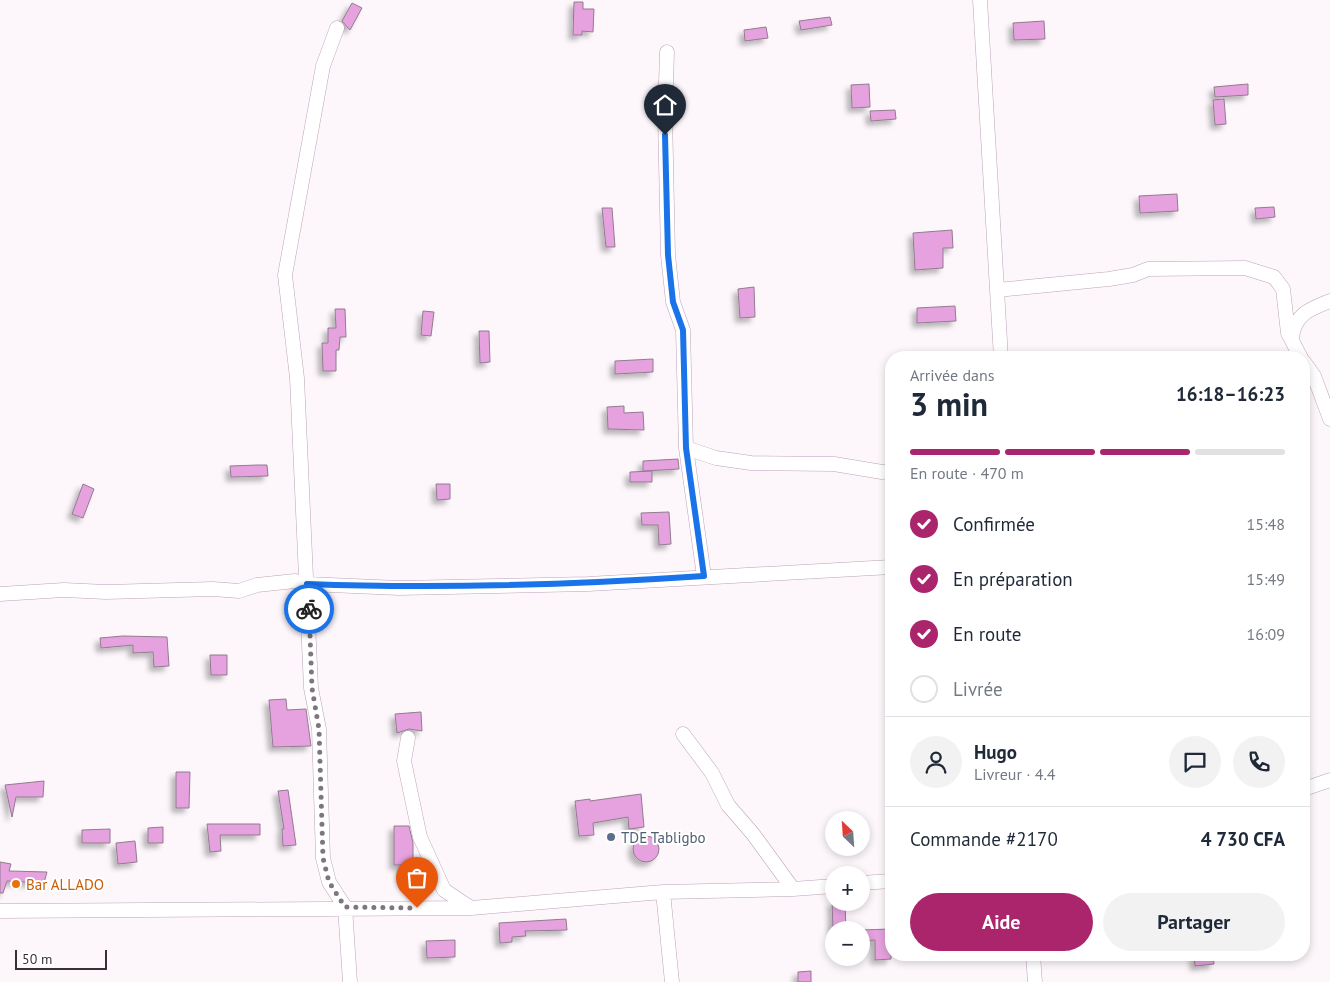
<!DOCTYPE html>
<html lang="fr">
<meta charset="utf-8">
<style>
:root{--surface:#fff;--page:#f2f2f3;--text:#1f2937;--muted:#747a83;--line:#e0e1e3;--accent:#ab256d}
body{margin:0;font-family:"PT Sans",sans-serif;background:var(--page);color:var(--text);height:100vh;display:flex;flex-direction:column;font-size:19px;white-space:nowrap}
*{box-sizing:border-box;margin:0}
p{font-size:16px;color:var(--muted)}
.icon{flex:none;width:28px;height:28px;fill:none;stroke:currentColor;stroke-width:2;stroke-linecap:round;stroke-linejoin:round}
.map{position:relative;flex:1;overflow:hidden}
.side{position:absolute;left:885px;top:351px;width:425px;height:610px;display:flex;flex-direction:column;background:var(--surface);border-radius:20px;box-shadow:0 2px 8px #0003}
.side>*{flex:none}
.needle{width:32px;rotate:335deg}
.controls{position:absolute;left:825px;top:811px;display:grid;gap:10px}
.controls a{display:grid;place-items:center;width:45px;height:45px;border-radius:50%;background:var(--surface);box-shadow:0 2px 8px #0003;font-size:25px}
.scale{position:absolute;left:15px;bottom:12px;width:92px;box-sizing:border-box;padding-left:5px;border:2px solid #392f38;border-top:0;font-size:14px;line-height:18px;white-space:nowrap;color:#392f38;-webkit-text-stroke:4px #fff;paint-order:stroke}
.pin{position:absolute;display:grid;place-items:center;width:42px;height:42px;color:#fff;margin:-51px -21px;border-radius:50% 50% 50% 0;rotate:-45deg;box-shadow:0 0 5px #0007}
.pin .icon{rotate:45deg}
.courier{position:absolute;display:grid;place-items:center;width:50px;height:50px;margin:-25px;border:4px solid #1a73e8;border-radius:50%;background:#fff;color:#222;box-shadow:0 1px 6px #0007}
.headline em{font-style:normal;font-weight:800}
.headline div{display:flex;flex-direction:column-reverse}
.headline{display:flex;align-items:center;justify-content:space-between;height:85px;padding:0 25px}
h1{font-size:32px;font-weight:800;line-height:38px}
.bar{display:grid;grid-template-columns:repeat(4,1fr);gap:8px 5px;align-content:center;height:60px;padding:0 25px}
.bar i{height:6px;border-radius:4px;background:var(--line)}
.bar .current{background:var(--accent)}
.bar p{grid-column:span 4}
.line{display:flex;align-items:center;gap:12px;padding:0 25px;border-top:1px solid var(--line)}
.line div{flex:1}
.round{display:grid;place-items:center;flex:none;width:52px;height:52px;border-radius:26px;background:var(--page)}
ol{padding:0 25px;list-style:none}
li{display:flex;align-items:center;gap:15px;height:55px}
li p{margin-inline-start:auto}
li .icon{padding:5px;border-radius:50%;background:var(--accent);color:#fff;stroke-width:4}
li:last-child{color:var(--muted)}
li i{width:28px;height:28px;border:2px solid var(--line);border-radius:50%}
.button{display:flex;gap:10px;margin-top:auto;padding:10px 25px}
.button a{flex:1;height:58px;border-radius:30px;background:var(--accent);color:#fff;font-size:20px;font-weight:800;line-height:58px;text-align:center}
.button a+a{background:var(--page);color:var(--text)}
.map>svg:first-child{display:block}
.building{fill:#e5a2de;stroke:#927b8f;filter:url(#shadow)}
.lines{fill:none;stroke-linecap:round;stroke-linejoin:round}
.minor-casing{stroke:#bba3b8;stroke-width:15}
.minor{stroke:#fff;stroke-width:14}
.done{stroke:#7e757d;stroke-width:5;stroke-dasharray:0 9}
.route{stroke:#1a73e8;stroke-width:6}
.service-dot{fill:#5c6f8a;stroke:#fff;stroke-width:2}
.food-dot{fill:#e8710a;stroke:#fff;stroke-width:2}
.labels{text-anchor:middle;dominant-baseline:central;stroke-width:4;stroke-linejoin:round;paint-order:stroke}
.service-label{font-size:15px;fill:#4e5e75;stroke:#fff;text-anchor:start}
.food-label{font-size:15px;fill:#c56008;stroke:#fff;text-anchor:start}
</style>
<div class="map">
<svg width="1330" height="982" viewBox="0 0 1330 982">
<defs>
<filter id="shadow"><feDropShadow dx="-4.5" dy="4.5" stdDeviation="2.5" flood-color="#0004"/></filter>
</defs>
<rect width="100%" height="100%" fill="#fdf7fc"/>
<!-- building -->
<path class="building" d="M574 2H583V9H594L593 32 582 31V35H573Z
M352 3 362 8 350 30 342 21Z
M830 17 832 25 801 30 799 21Z
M1044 21 1045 39 1014 40 1013 23Z
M766 27 768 38 745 41 744 30Z
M869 84 870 107 852 108 851 85Z
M1248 84V95L1215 97 1214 87Z
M1224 99 1226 124 1215 125 1213 100Z
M895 110 896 119 871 121 870 111Z
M1177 194 1178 211 1140 213 1139 196Z
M1274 207 1275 217 1256 219 1255 208Z
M602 208H612L615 247H606Z
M952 230 953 248H943V268L915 270 913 233Z
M754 287 755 317 740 318 738 289Z
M955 306 956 321 917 323V308Z
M335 309H345L346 337H340L339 350H336V371H323L322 343H328V328H336Z
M423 311 434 312 431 336 421 335Z
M479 331H489L490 362 480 363Z
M653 359V372L615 374V361Z
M624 406V413L643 412 644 430 608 429 607 407Z
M678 459 679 469 643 471V461Z
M258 465H267L268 476 231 477 230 466Z
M652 471V482H630V472Z
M83 484 94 489 83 518 72 514Z
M436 484H450V499L437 500Z
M669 512 671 544 659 545 658 525H642L641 513Z
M123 636 167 637 169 666 154 667 153 652 133 653V645L101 648 100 638Z
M210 655H227V675H211Z
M286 699 287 710 306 709 311 746 273 747 269 700Z
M421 712 422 731 409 729 397 733 395 714Z
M176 772H190L189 808H176Z
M44 781 43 797H16L12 817 5 785Z
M288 790 296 845 283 846 282 829H284L278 791Z
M641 794 644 827 629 829 628 817 593 823 594 835 579 836 575 801 590 799V801Z
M207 824H260V835H220L221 851 210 852Z
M394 826H409L413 843V865H394Z
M163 827V843H148V828Z
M110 829V843H82V830Z
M633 849a13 13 0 1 1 26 0a13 13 0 1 1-26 0Z
M135 841 137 862 118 864 116 843Z
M0 862 11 864 9 871 47 872 44 883 7 881 3 893H0Z
M832 902H845L846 930H833Z
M566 919 567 930 525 931 526 936 512 937V942L500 943 499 923Z
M891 929V959L875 960V940L861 941V930Z
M455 940V957L427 958 426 941Z
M1194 955H1213L1214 964 1195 966Z
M811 971V982H798V972Z"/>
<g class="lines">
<defs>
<path id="minor" d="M980 0 1001 358
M337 28 323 66 285 275 297 378 311 688 319 729 323 858 329 882 345 907 350 982
M667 52 665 115 668 255 673 302 683 330 686 448 704 576
M997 290 1109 279 1133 275 1148 269 1245 268 1274 277 1283 289 1288 333 1301 358
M1292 337C1295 314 1310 309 1330 301
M1304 362 1314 376 1330 419
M686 448 716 458 751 463 834 464 882 472 891 471
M0 594 64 590 106 592 213 589 239 591 257 585 295 581 307 584 399 588 588 584 891 567
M683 734 712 773 728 805 753 834 793 889
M408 738 404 761 420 837 444 890 471 908
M1304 789 1330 780
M861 883 891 881
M663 892 672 982
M0 911 471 908 663 892 793 889 834 886
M1033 955 1035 982"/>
</defs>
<!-- minor casing -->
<use href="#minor" class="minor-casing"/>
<!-- minor -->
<use href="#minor" class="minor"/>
</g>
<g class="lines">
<!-- done -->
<path class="done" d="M309 609 312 688 319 729 323 858 329 882 345 907 417 908"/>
<!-- route -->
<path class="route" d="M309 609 307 584C440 589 570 585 704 576L686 448 683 330 673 302 668 255 665 135"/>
</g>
<!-- markers -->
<circle class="service-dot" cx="611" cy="837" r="5"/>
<circle class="food-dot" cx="16" cy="884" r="5"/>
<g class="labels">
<!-- service labels -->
<g class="service-label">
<text x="621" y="837">TDE Tabligbo</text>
</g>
<!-- food labels -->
<g class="food-label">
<text x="26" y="884">Bar ALLADO</text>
</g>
</g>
</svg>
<div class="controls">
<a><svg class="needle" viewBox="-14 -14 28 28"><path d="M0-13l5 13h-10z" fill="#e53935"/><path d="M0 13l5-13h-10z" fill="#747a83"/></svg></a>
<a>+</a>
<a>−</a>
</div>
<div class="scale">50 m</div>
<div class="pin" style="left:417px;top:908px;background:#ea580c"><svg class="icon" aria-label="bag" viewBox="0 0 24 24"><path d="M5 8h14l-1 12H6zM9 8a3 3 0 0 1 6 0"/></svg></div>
<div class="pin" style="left:665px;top:135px;background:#1f2937"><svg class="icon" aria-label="home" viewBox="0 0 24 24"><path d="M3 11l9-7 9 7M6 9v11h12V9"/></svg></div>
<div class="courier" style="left:309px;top:609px"><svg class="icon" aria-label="bike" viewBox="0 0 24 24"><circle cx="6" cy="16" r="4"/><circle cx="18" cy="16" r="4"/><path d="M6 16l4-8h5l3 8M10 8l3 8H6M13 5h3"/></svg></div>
<section class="side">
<div class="headline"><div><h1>3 min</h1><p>Arrivée dans</p></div><em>16:18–16:23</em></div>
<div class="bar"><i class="current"></i><i class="current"></i><i class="current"></i><i></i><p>En route · 470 m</p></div>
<ol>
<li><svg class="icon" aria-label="check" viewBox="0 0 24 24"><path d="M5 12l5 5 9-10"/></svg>Confirmée<p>15:48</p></li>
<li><svg class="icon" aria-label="check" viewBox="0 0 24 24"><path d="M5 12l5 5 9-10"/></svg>En préparation<p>15:49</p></li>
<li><svg class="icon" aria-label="check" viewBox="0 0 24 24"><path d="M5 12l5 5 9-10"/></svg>En route<p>16:09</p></li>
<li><i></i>Livrée</li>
</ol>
<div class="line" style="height:90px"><a class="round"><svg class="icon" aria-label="person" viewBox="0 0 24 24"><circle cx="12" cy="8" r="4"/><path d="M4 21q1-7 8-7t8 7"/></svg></a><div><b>Hugo</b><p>Livreur · 4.4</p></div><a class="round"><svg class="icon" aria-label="chat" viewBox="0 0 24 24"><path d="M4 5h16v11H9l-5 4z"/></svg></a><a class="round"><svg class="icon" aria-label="phone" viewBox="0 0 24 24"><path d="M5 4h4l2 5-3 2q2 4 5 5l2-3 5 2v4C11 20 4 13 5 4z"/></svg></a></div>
<div class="line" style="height:65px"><div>Commande #2170</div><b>4 730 CFA</b></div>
<div class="button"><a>Aide</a><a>Partager</a></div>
</section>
</div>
